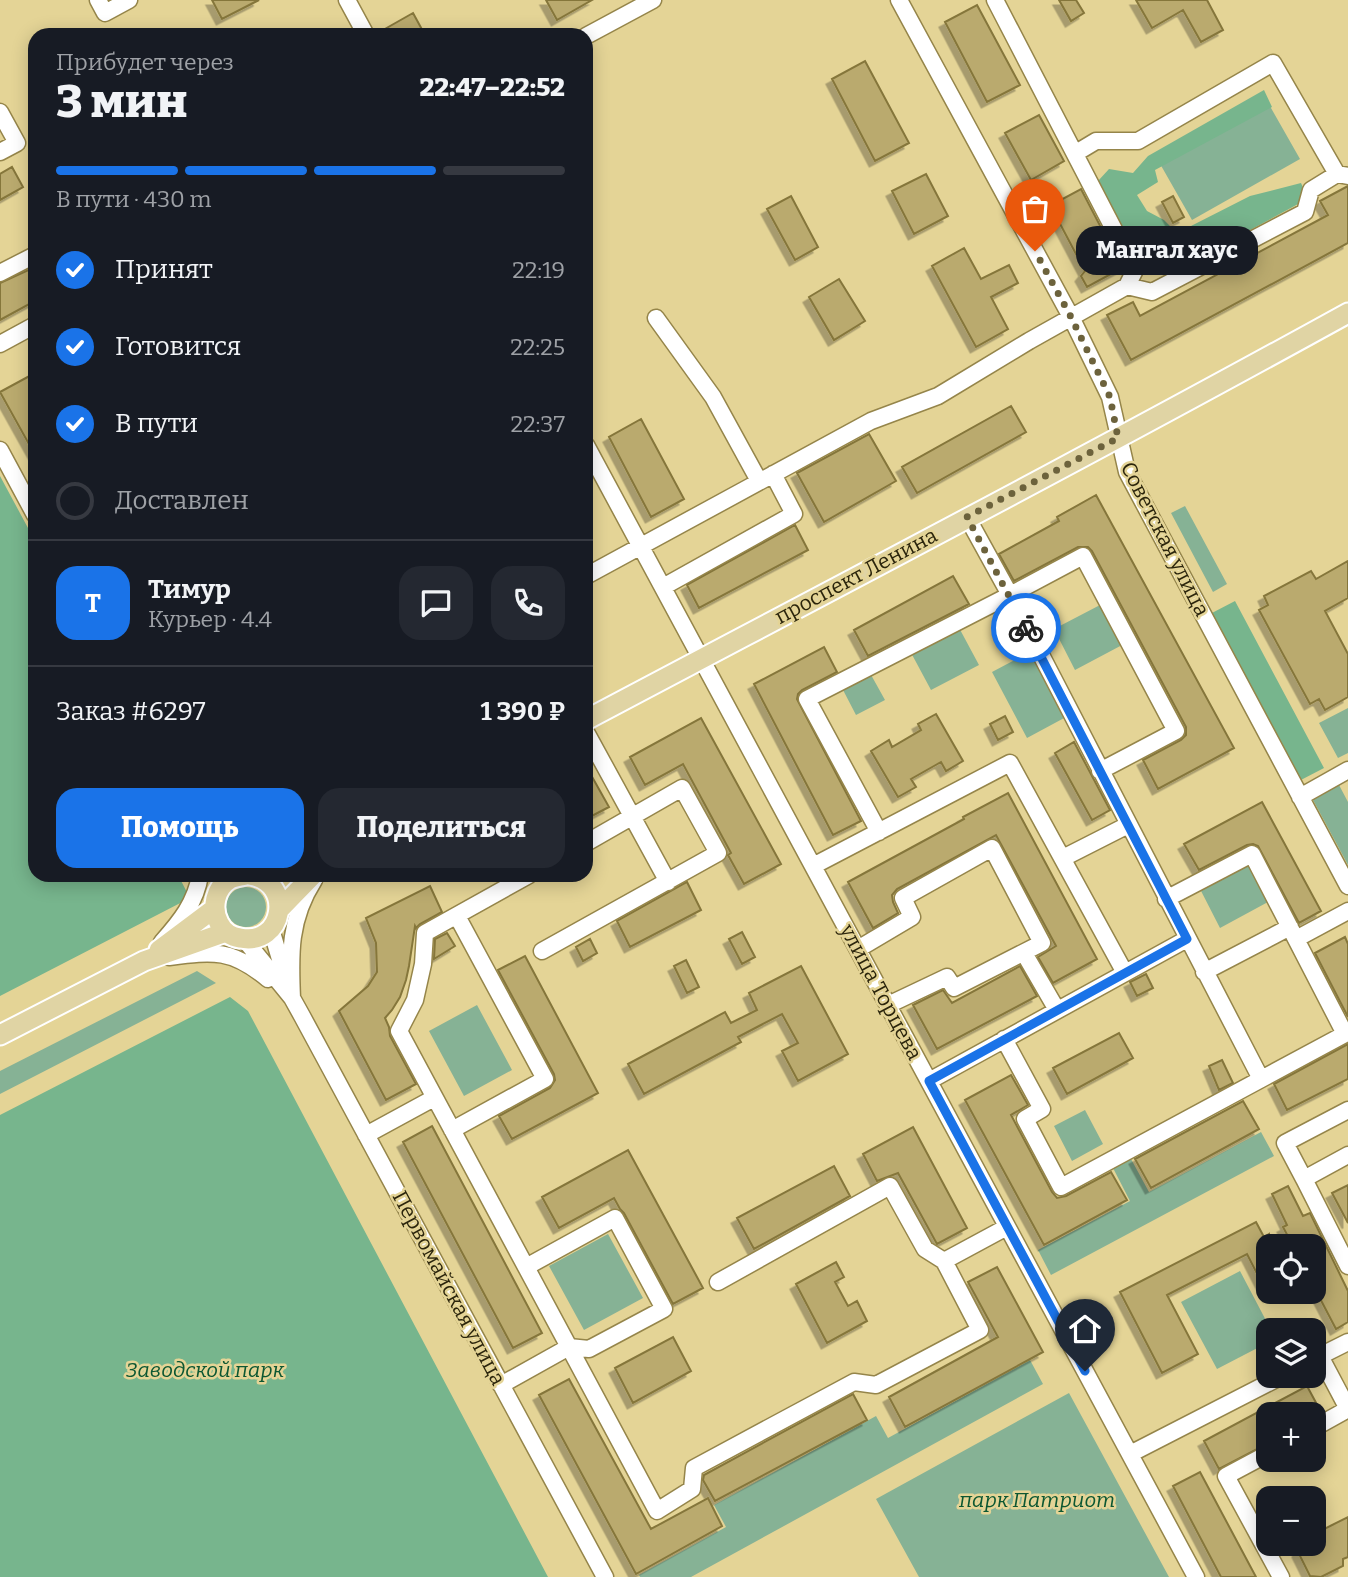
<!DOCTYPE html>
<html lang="ru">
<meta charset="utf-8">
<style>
:root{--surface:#171b24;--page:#242831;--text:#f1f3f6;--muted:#9ea1a6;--line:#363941;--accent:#1a73e8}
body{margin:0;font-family:Bitter,serif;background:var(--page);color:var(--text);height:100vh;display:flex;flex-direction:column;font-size:26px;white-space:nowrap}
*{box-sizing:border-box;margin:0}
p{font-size:23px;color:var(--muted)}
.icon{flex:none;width:38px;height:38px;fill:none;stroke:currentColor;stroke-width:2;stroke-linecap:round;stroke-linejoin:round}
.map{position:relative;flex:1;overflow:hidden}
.panel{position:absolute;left:28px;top:28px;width:565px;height:854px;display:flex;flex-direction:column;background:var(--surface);border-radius:21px;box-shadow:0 4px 18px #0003}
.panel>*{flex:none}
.fabs{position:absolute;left:1256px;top:1234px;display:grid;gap:14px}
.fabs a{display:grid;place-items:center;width:70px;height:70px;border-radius:14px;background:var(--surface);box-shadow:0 4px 18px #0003;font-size:35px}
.pin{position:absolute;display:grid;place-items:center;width:60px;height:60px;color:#fff;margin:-72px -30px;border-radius:50% 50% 50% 0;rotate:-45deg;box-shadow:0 0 7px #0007}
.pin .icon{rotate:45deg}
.courier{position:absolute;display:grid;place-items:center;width:70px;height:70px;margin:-35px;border:5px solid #1a73e8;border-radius:50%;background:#fff;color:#222;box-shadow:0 2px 9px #0007}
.bubble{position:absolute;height:49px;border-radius:21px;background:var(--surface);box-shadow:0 4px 18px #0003;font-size:23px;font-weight:800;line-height:49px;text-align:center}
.head em{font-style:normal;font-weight:800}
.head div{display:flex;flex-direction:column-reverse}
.head{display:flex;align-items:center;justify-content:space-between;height:119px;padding:0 28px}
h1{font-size:46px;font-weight:800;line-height:52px}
.bar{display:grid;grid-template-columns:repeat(4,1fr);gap:10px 7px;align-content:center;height:84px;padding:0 28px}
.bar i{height:9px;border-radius:5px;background:var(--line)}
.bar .on{background:var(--accent)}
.bar p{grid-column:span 4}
.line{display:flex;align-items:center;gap:18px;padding:0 28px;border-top:2px solid var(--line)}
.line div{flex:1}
.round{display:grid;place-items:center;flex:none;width:74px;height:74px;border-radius:21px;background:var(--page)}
ol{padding:0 28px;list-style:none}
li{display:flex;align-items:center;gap:21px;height:77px}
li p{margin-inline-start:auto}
li .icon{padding:7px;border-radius:50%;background:var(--accent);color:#fff;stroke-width:4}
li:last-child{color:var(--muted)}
li i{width:38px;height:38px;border:4px solid var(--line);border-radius:50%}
.button{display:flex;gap:14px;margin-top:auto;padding:14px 28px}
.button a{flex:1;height:80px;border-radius:21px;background:var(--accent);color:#fff;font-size:28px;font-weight:800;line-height:80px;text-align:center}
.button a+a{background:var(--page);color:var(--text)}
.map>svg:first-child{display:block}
.green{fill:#86b295}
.forest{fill:#77b58d}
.building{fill:#baaa6e;stroke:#85763b;stroke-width:2;filter:url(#shadow)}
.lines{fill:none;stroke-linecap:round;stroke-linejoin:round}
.minor-casing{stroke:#95854a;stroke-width:19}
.major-casing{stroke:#fff;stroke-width:23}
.minor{stroke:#fff;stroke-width:16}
.major{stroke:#e0d4a4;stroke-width:19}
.done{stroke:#6c623c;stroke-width:7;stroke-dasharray:0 12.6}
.route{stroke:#1a73e8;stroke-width:9}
.labels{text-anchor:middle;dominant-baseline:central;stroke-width:5;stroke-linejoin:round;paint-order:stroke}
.street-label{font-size:21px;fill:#2b250c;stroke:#e4d496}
.park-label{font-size:21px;font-style:italic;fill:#0c5732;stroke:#e4d496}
</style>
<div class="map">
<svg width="1348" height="1577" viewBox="0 0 1348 1577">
<defs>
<filter id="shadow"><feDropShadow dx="-5.5" dy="5.5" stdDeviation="0" flood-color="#0004"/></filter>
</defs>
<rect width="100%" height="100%" fill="#e4d496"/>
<!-- green -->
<path class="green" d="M1263 94 1300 159 1192 220 1155 155Z
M1185 506 1227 584 1213 592 1171 513Z
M1102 604 1124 644 1075 670 1054 629Z
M957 624 979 665 931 690 909 649Z
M1030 652 1066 717 1027 738 992 672Z
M870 673 885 700 856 715 842 688Z
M1348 708V753L1338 758 1319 723Z
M1339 785 1348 802V865L1313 800Z
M1247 861 1268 902 1220 928 1199 887Z
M226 907a20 20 0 1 1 40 0a20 20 0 1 1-40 0Z
M197 971 216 983 0 1094V1071Z
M477 1005 512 1070 464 1096 429 1031Z
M1085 1110 1103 1144 1072 1161 1054 1126Z
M1261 1132 1274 1156 1051 1275 1038 1250 1130 1201 1113 1168 1131 1159 1149 1192Z
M608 1234 643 1298 584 1330 549 1266Z
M1240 1271 1271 1330H1269V1342L1217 1369 1181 1302Z
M1030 1360 1043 1384 691 1577H640L639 1575 726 1527 714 1505 876 1416 888 1438Z
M1069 1393 1169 1577H919L876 1499Z"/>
<!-- forest -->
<path class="forest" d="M1264 90 1272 107 1155 170 1158 182 1137 195 1147 211 1164 220 1173 229 1191 226 1250 196 1301 183 1305 192 1300 203 1202 256 1180 240 1171 245 1170 262 1164 265 1153 246 1132 250 1098 181 1109 169 1133 173 1148 156Z
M0 476 35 541V875H178L190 898 0 996Z
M1235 601 1324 768 1299 781 1210 614Z
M230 997 248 1011 548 1577H0V1115Z"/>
<!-- building -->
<path class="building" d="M212 0H259L222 19Z
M546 0H592L557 20Z
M1059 0H1076L1084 13 1071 21Z
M1136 0H1207L1223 30 1201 42 1183 10 1152 28Z
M977 5 1020 85 987 102 945 22Z
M413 13 425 35H376V34Z
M865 61 909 143 875 161 832 79Z
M1039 115 1064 161 1031 180 1005 133Z
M12 167 23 187 0 200V174Z
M926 174 948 216 914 234 892 191Z
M1348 186V243L1131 360 1107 315 1133 302 1140 316 1328 215 1320 201Z
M1081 189 1122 268 1087 287 1081 276 1085 271 1058 220 1050 219 1044 209Z
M791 196 818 247 795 260 767 209Z
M1173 196 1184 217 1173 223 1162 202Z
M964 248 981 279 1009 265 1018 283 991 297 1008 329 976 347 932 266Z
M35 267V301L0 320V283Z
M839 279 865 321 834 340 809 297Z
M35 373V455L0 392Z
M1011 406 1026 432 917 493 902 467Z
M641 419 684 499 651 517 609 437Z
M869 434 896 481 824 522 797 473Z
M1096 495 1234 748 1158 789 1143 760 1181 740 1186 735V727L1092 551 1088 547H1078L1014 581 999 554 1059 521 1057 517Z
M795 525 808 550 699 608 687 585Z
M1348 561V598L1325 611 1348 654V697L1325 710 1319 699 1310 704 1259 610 1268 605 1264 596 1311 571 1316 579Z
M953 576 969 604 868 656 854 630Z
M824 647 837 672 802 690 798 694 797 699 861 821 833 835 754 684Z
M936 714 963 761 946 771 941 762 911 779 916 787 898 797 871 751 889 740 892 747 921 730 918 724Z
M1005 716 1013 732 998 740 990 724Z
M701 718 781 864 744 884 728 855 731 853 683 764 645 785 630 757Z
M1074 742 1110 810 1092 820 1055 753Z
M586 766 609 807 586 819Z
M1008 793 1097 959 1053 983 1038 957 1056 946 996 835 897 889 892 895 893 902 898 913 873 928 848 882 964 819 963 817Z
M1262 802 1321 911 1299 923 1258 846 1253 844 1247 845 1199 870 1184 844Z
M687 882 701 910 630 947 617 921Z
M430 886 442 912 420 924 416 928 415 926 409 966 406 980 400 997 392 1010 385 1018 389 1027 390 1036 416 1084 386 1100 339 1011 368 986 377 972 376 943 366 918Z
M742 932 755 957 742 964 729 939Z
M447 933 455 946 434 959 435 939Z
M1345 937 1348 944V1017L1315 953Z
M590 939 597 953 583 961 576 947Z
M525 956 598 1093 512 1139 499 1116 550 1088 555 1080 554 1074 498 970Z
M686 960 699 987 687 993 674 966Z
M801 966 848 1054 798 1081 782 1051 798 1043 782 1014 738 1037 741 1042 644 1094 628 1064 725 1012 731 1023 757 1010 749 993Z
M1020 966 1037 996 937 1049 913 1005 943 990 952 1003Z
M1146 974 1153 988 1137 996 1130 982Z
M1119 1033 1133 1058 1067 1094 1053 1068Z
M1348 1044V1079L1287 1110 1274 1084Z
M1222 1060 1233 1083 1219 1090 1209 1066Z
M1011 1075 1028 1105 1011 1115 1052 1192 1057 1198 1066 1196 1111 1172 1127 1200 1044 1245 965 1100Z
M1243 1101 1259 1129 1151 1188 1135 1159Z
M432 1126 542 1333 513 1348 403 1142Z
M913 1127 967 1228 937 1244 898 1173 877 1181 863 1154Z
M628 1150 703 1288 673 1304 624 1213 620 1209 614 1198 559 1228 542 1197Z
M834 1166 850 1196 754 1249 737 1218Z
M1348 1185V1223L1332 1193Z
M1288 1186 1303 1216 1310 1213 1348 1291V1322L1336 1329 1314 1287V1246H1293L1283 1227 1287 1225 1272 1194Z
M1256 1222 1264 1237 1269 1234V1297L1247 1254 1167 1295 1198 1354 1162 1373 1120 1292Z
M836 1262 844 1277 835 1282 848 1306 857 1301 867 1321 827 1343 796 1284Z
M997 1267 1043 1352 905 1427 889 1397 998 1337 968 1282Z
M673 1337 691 1371 633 1403 615 1368Z
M569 1379 651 1529 708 1498 722 1526 636 1574 539 1395Z
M1307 1386 1321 1412 1318 1414H1269V1443L1219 1469 1204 1441Z
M853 1394 867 1420 715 1501 703 1480 704 1475Z
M1200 1472 1256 1577H1221L1173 1486Z
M1348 1517V1557L1343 1559V1566L1321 1577 1310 1576 1298 1552 1301 1544H1314V1534Z"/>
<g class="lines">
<defs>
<path id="minor" d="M98 0 105 13 129 0
M347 0 366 35
M899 0 1071 317 1110 397 1127 472 1348 886
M995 0 1135 270 1127 286
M586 36 653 0
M0 112 17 143 0 152
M1076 153 1096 141H1138L1273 63 1337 174 1348 176
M0 273 35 255
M656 318 713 397 759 481
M0 344 35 325
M586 445 1196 1577
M0 450 35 515
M967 517 1010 595 1261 1079
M586 576 871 421 938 396 1029 341 1127 286 1152 292 1305 212 1311 190 1337 174
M663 587 794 514 773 474
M586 732 668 882
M1300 797 1348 770
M879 832 807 699 1010 595 1083 556 1176 731 1100 771
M1063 858 1128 825
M813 866 1010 763 1125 973
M271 929 285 976
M244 939 292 998 302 1016 605 1577
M1296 939 1348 911
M162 942C180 922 196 902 200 875
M858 949 912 917 903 898 992 848 1042 943 954 988 947 977 888 1005
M542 951 718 853 682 788 586 843
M1024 953 1057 1010
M169 957C214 951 232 949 268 979
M1204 972 1290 927
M292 998C290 954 289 919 314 880
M1004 1039 1042 1109 1025 1119 1061 1187 1345 1034 1252 854 1166 899
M929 1081 1187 939
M452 1130 545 1079 457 916
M366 1135 434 1098
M1348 1155 1304 1179 1348 1266
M1304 1179 1285 1143 1348 1110
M526 1267 615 1218 664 1309 589 1349 569 1347 399 1031 415 1000 423 964 425 933 529 875
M718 1282 890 1186 925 1249 944 1261
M1320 1356 1348 1409
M1314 1359 1348 1342
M501 1385 569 1347 657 1511 692 1489 694 1468 854 1382 876 1385 980 1330 944 1261 1007 1227
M1314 1428 1348 1409
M1269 1453 1226 1476 1281 1577
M1130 1454 1282 1376"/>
<path id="major" d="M586 720C841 585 1096 452 1348 313
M246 875C241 876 235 877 230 879 215 888 211 908 219 923 223 931 231 937 240 938 284 947 295 882 250 875
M279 910 313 875
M159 950 215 908
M0 1035 144 961 226 932"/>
</defs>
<!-- minor casing -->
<use href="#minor" class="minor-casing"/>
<!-- major casing -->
<use href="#major" class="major-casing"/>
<!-- minor -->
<use href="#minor" class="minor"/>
<!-- major -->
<use href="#major" class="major"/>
</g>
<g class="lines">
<!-- done -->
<path class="done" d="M1026 628 967 517 1118 438 1110 397 1071 317 1035 251"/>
<!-- route -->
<path class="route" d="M1026 628 1187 939 929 1081 1085 1371"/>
</g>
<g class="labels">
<!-- street labels -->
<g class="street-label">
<text transform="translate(1165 539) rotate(63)">Советская улица</text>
<text transform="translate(856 576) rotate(-28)">проспект Ленина</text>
<text transform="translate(881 992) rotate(62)">улица Торцева</text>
<text transform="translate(449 1288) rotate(62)">Первомайская улица</text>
</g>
<!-- park labels -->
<g class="park-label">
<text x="205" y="1370">Заводской парк</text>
<text x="1037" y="1500">парк Патриот</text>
</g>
</g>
</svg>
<div class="fabs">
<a><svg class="icon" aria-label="locate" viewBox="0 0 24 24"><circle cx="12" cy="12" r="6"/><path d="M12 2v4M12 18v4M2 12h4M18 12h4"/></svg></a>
<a><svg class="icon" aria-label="layers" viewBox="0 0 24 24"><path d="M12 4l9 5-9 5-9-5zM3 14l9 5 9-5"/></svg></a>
<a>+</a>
<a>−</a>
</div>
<div class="pin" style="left:1035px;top:251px;background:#ea580c"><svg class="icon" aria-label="bag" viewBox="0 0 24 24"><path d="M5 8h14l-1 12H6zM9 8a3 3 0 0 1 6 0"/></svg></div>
<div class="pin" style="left:1085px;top:1371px;background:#1f2937"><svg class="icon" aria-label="home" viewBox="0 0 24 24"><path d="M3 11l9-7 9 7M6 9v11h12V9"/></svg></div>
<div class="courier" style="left:1026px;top:628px"><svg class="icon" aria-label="bike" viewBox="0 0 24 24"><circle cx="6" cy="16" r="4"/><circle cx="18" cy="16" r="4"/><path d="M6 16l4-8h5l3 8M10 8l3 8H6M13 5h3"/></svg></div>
<div class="bubble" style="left:1076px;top:226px;width:182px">Мангал хаус</div>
<section class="panel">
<div class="head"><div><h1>3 мин</h1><p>Прибудет через</p></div><em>22:47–22:52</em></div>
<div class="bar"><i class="on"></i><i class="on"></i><i class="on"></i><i></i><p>В пути · 430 m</p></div>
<ol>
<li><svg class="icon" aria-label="check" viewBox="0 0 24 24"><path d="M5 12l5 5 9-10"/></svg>Принят<p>22:19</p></li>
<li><svg class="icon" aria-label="check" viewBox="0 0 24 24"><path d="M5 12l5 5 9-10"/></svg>Готовится<p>22:25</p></li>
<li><svg class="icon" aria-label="check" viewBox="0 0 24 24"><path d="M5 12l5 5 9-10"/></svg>В пути<p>22:37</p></li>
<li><i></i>Доставлен</li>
</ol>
<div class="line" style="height:126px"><b class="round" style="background:var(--accent);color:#fff">Т</b><div><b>Тимур</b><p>Курьер · 4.4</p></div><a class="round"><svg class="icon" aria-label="chat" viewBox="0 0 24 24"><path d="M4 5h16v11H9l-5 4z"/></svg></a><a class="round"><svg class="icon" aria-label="phone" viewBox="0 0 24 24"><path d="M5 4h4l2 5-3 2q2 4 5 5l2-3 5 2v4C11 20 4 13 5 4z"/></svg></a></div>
<div class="line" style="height:91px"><div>Заказ #6297</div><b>1 390 ₽</b></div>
<div class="button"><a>Помощь</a><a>Поделиться</a></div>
</section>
</div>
